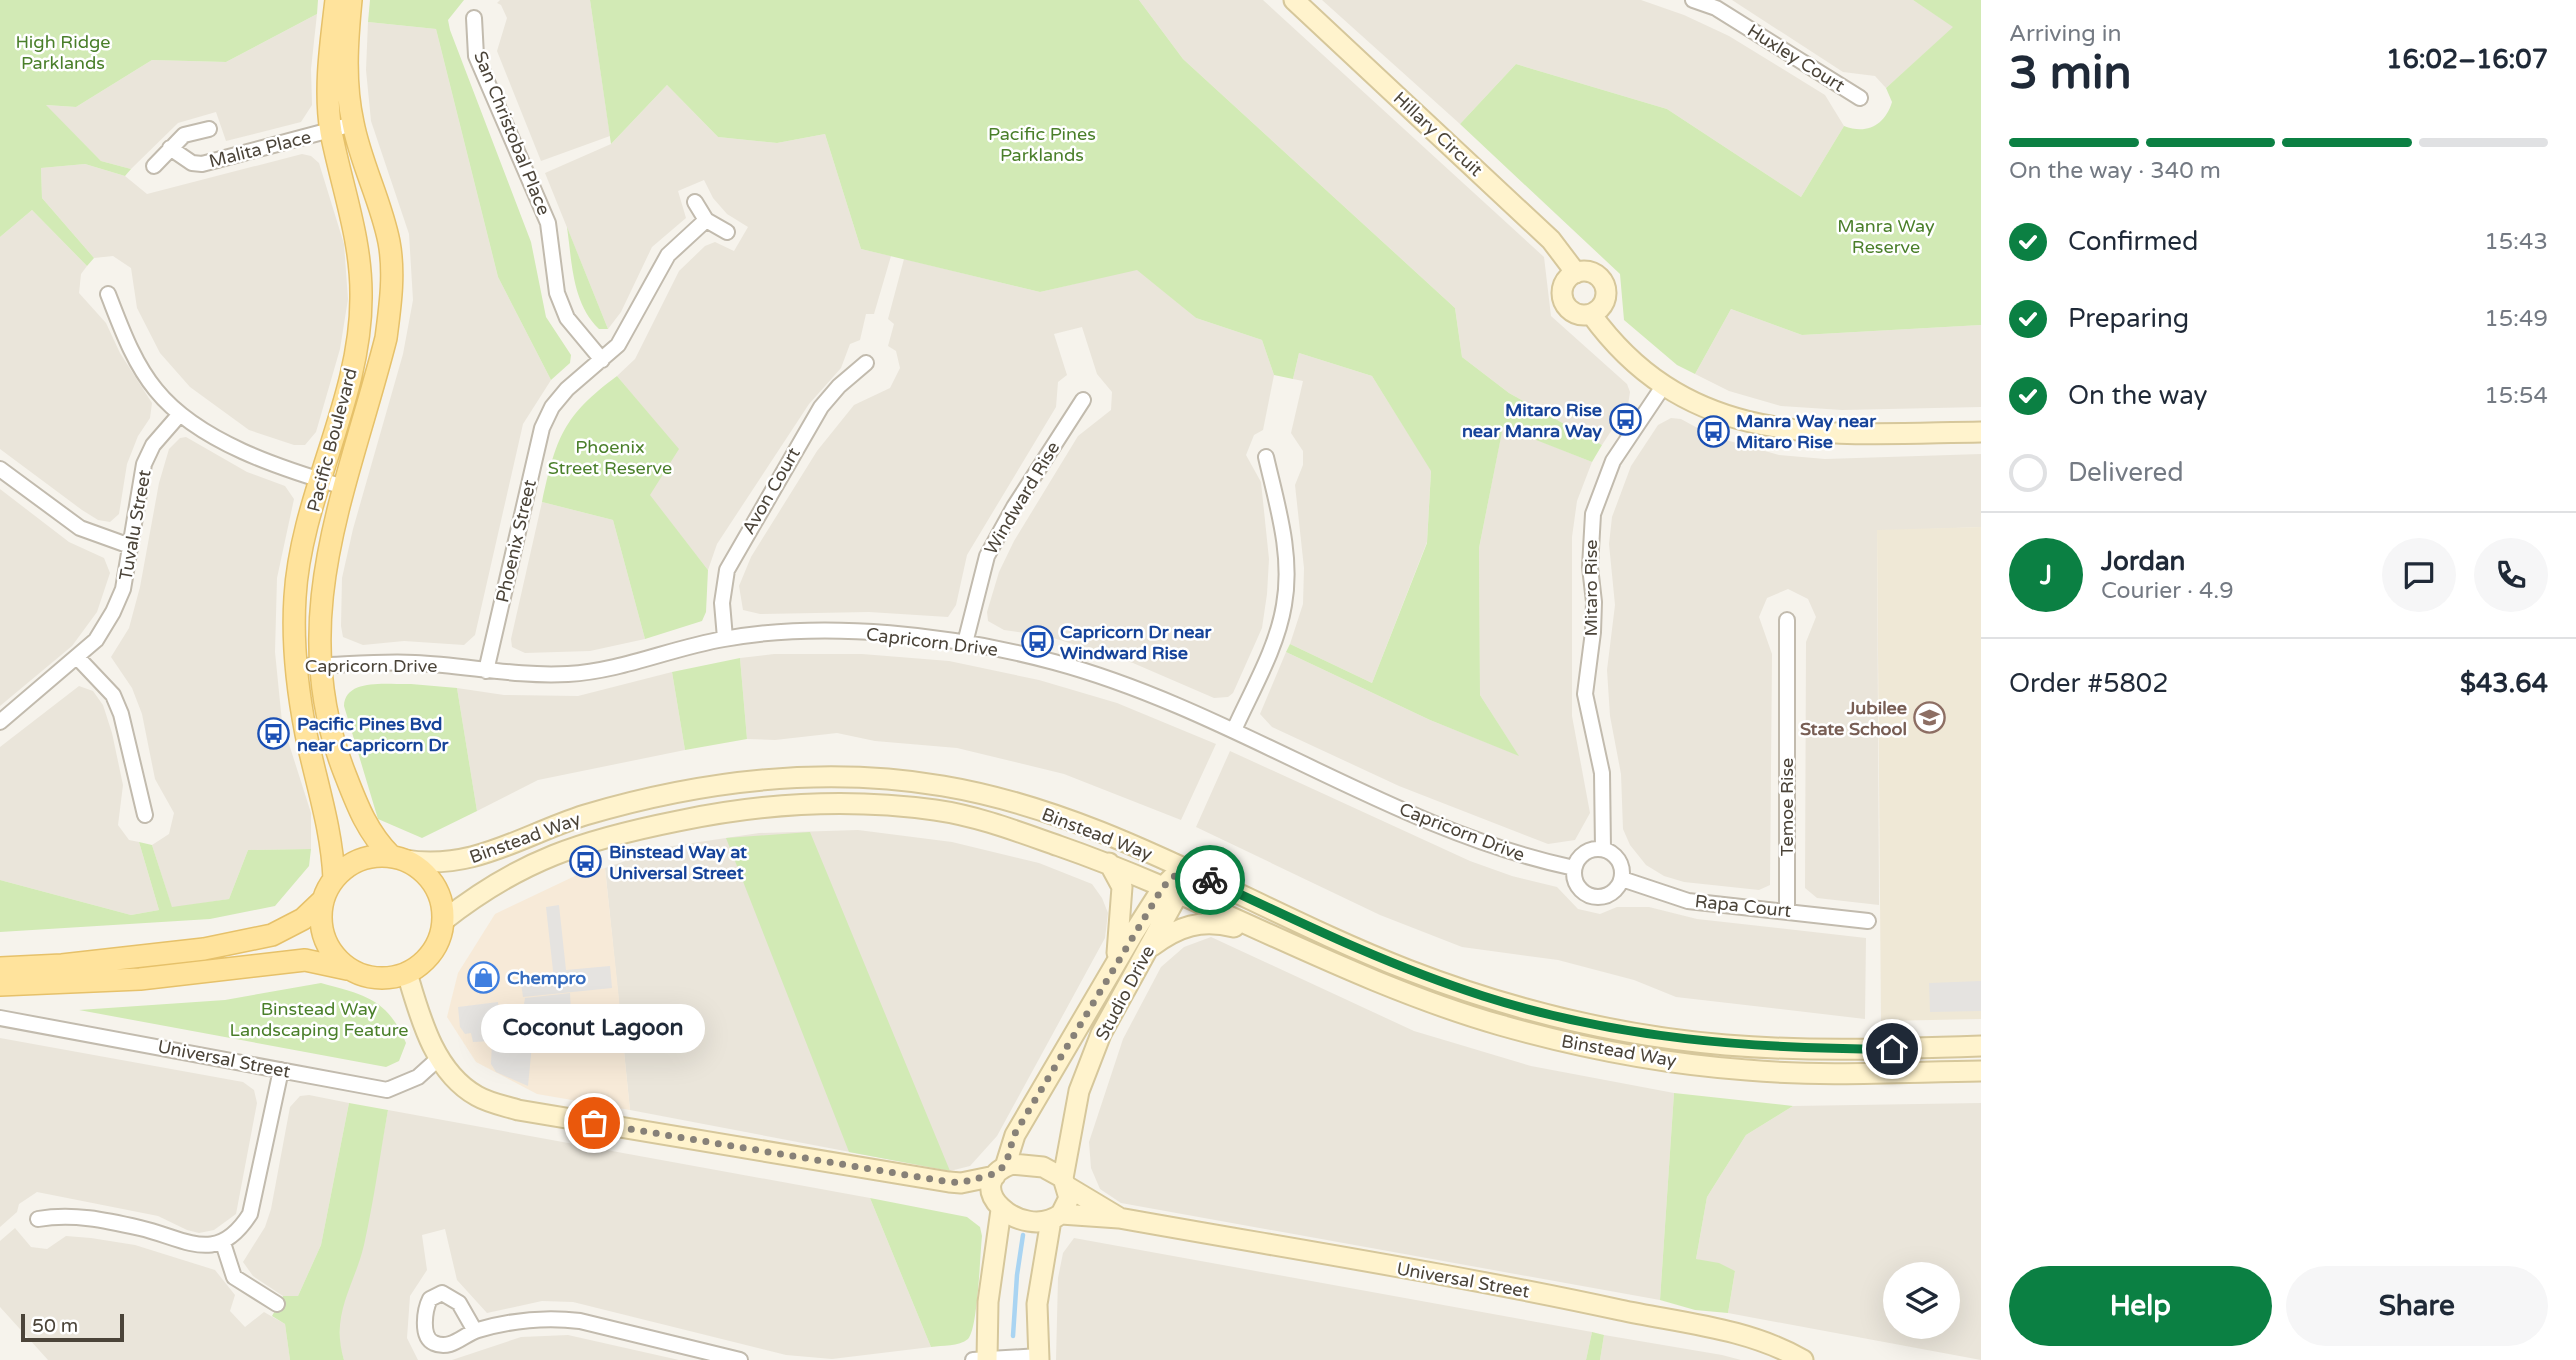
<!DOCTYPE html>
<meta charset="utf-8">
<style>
:root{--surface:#fff;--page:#f6f6f7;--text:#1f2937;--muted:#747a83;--line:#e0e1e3;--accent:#0b8043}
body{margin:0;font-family:"Varela Round",sans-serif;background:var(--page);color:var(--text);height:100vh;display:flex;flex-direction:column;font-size:26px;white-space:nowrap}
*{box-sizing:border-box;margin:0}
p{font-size:23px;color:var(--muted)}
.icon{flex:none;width:38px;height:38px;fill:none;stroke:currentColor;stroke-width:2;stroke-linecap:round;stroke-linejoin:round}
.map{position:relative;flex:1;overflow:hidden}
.panel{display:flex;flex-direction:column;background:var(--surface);width:595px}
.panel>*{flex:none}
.fabs{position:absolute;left:1883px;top:1262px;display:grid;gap:14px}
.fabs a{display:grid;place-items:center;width:77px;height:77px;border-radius:50%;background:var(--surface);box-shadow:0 7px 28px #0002;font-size:35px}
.scale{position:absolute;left:21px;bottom:18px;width:103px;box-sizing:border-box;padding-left:7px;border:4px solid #4b4439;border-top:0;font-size:19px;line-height:24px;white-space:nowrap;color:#4b4439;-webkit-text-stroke:5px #fff;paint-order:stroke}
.pin{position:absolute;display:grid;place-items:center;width:60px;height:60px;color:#fff;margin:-30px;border:4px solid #fff;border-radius:50%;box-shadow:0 2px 7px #0007}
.courier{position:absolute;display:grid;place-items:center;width:70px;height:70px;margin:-35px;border:5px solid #0b8043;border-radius:50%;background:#fff;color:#222;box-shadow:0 2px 9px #0007}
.bubble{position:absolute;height:49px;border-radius:24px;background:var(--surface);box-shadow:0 7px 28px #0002;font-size:23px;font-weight:700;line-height:49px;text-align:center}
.headline em{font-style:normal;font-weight:700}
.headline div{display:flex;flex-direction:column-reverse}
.headline{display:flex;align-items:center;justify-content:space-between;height:119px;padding:0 28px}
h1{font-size:46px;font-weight:700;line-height:52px}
.bar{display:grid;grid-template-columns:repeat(4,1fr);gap:10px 7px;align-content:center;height:84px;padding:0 28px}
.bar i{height:9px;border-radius:5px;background:var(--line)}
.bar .selected{background:var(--accent)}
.bar p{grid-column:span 4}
.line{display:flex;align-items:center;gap:18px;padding:0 28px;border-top:2px solid var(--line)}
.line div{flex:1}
.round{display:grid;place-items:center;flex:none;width:74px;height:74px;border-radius:37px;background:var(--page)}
ol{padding:0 28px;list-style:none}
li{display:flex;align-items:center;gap:21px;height:77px}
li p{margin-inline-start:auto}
li .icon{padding:7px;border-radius:50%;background:var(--accent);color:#fff;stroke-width:4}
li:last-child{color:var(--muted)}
li i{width:38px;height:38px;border:4px solid var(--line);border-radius:50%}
.button{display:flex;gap:14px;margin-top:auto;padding:14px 28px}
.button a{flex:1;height:80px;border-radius:42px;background:var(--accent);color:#fff;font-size:28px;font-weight:700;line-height:80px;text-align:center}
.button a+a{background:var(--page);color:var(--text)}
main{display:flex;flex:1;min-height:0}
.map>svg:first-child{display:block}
.residential{fill:#eae5da;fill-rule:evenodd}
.commercial{fill:#f7ead8}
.education{fill:#efe8d6}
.green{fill:#d2eab5}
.parking{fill:#e5e3e0}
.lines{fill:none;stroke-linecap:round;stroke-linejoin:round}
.stream{stroke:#a9d4f2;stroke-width:4.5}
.street-casing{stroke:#c2bbae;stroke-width:18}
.secondary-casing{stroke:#d6c79b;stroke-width:23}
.primary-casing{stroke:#e6c16a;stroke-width:24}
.street{stroke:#fff;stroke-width:14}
.secondary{stroke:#fff3cd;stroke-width:19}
.primary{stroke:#ffe39c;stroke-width:21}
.done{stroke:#878178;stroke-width:7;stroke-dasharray:0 12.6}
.route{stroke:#0b8043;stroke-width:9}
.labels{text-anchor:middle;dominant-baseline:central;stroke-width:5;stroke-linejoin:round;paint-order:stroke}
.park-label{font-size:18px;fill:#4a7f2a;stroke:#fff}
.street-label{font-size:18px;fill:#4b4439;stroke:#fff}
.transit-label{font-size:18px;font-weight:bold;fill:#164399;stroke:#fff;text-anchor:start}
.education-label{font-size:18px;font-weight:bold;fill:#785e54;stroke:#fff;text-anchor:end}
.shop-label{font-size:18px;font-weight:bold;fill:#366cbe;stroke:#fff;text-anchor:start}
</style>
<main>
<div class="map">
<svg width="1981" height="1360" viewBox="0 0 1981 1360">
<rect width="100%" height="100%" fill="#f6f3ec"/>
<!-- residential -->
<path class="residential" d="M500 0H590L610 136 541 161 497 51 507 18 501 5 497 3Z
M1139 0H1263L1544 257 1551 316 1627 384 1630 392 1628 405 1602 445 1509 393 1462 357 1455 308 1183 59Z
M1322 0H1641L1684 15 1729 36 1825 95 1844 126 1801 197 1667 109 1516 64 1460 124Z
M1732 0H1913L1954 27 1886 88 1875 76 1843 72Z
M317 14 311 69 312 105 301 122 226 141 216 112 178 123 131 169 101 161 45 105 76 107 152 60 226 62Z
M368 22 436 29 498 277 551 380 523 424 475 635 464 645 404 641 363 645 343 637 341 626 342 578 353 529 403 354 413 300 409 234 371 121 366 70Z
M667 85 718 137 777 143 825 134 861 249 891 256 874 314H866L860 340 850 344 841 368 809 404 717 544 708 570 649 495 678 449 617 376 635 359 679 271 705 246 715 242 734 251 748 227 727 214 713 198 704 180 678 191 686 218 652 247 621 312 608 329 545 173 611 144Z
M302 154 311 156 319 163 344 244 348 299 340 349 316 432 305 445H294L249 430 190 387 160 353 137 308 131 268 113 256 94 258 42 198 41 168 85 164 125 176 147 194Z
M32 210 87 266 81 274 79 293 106 323 120 353 152 403 150 418 138 436 127 464 119 514 110 522 98 520 82 510 0 449V237Z
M904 259 1040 292 1137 269 1196 318 1262 340 1274 375 1263 430 1254 435 1246 455 1261 482 1269 559 1267 594 1262 628 1233 693 1228 697 1214 698 1133 663 1047 636 1004 630 988 621 987 612 999 572 1014 541 1078 436 1111 410 1112 392 1097 374 1082 327 1054 334 1067 375 1058 382 1056 407 967 555 956 605 948 617 869 612 760 614 743 610 739 586 751 557 817 451 854 405 890 388 900 368 896 351 888 346 894 324 888 319Z
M1731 309 1802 335 1981 325V407L1842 410 1781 406 1729 391 1695 374Z
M1299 353 1372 376 1431 470 1427 542 1372 683 1290 644 1303 604 1304 568 1295 485 1303 465V451L1291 433 1303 381 1293 379Z
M1671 418 1681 419 1712 436 1779 455 1825 459 1981 454V527L1877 531 1879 905 1817 898 1805 888 1806 642 1816 617 1808 599 1788 589 1767 598 1759 617 1772 654 1770 885 1759 890 1684 882 1664 876 1646 865 1630 845 1623 829 1621 774 1610 716 1607 670 1615 605 1609 544 1612 517 1631 466 1658 425Z
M1503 426 1592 462 1577 501 1572 537V716L1590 813 1575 840 1548 844 1399 786 1272 727 1260 714 1286 652 1430 720 1518 755 1480 695 1479 548Z
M186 437 247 472 285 486 294 499 277 578 275 652 282 722 311 813V849L248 850 229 899 172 908 152 845 169 834 174 813 155 779 142 714 132 688 111 657 129 628 140 587 159 483 169 449 180 438Z
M0 489 69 542 104 558 110 573 97 612 72 646 0 706Z
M542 502 613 520 645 639 590 651 525 653 512 647 511 639Z
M774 654H862L949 661 1039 680 1117 703 1216 744 1181 820 1064 774 957 748 875 741 837 733 775 740 747 739 740 658Z
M672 672 685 750 538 780 477 811 457 688 504 695 578 696Z
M79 686 93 691 103 705 112 733 123 785 118 825 129 840 139 842 159 910 131 915 0 880V747Z
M1230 751 1470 861 1512 876 1557 887 1578 909 1600 914 1617 907H1649L1697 919 1866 938 1865 1019 1676 997 1634 980 1558 960 1462 947 1380 915 1196 827Z
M858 830 952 842 1039 863 1092 884 1102 898 1108 913 1105 938 997 1136 970 1166 950 1171 630 1110 605 868 666 847 759 833Z
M1211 937 1414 1031 1531 1066 1674 1093 1660 1300 1121 1203 1100 1189 1091 1168 1089 1142 1123 1039 1161 967 1184 947Z
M0 1038 243 1082 254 1090 257 1103 236 1214 214 1230 199 1233 187 1230 158 1216 37 1192 19 1204 17 1212 0 1227Z
M309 1095 349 1103 321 1245 298 1296H283L253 1276 243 1262 265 1227 271 1209 290 1107 300 1096Z
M1981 1103V1360L1728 1313 1735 1271 1696 1259 1707 1197 1746 1135 1793 1106ZM1895 1274H1948V1326H1895Z
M388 1110 870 1198 931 1347 832 1359 786 1355 573 1302 542 1301 487 1313 457 1280 445 1229 422 1235 427 1270 410 1296 407 1338 418 1360H344L340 1347V1313L363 1247Z
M15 1228 31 1247 47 1249 66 1236 91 1238 135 1245 215 1270 235 1295 230 1311 245 1327 264 1312 285 1324 290 1360H48L0 1307V1241Z
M1074 1238 1592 1332 1586 1360H1056L1058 1278 1063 1253Z
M568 1335 679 1360H452L521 1337Z
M1604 1335 1722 1355 1741 1360H1600Z"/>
<!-- commercial -->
<path class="commercial" d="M605 868 618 990 630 1110 537 1094 476 1062 447 1017 458 973 495 914 577 875Z"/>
<!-- education -->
<path class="education" d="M1981 527V1019L1881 1021 1877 530Z"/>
<!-- green -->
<path class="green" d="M0 0H318L317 14 226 62 152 60 76 107 46 105 101 161 131 169 125 176 85 164 41 168 42 198 94 258 87 266 32 210 0 237Z
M370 0H464L448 20 450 30 531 242 546 317 571 355 570 363 551 380 498 277 436 29 368 22Z
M590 0H1139L1183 59 1455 308 1462 357 1509 393 1602 445 1592 462 1503 427 1479 548 1480 695 1519 756 1430 720 1286 652 1290 644 1372 683 1427 543 1431 471 1372 376 1299 353 1293 379 1274 375 1262 340 1196 318 1137 270 1040 292 861 249 825 134 777 143 718 137 667 85 611 144Z
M1913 0H1981V325L1802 335 1731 309 1695 374 1677 365 1624 320 1620 274 1460 124 1516 64 1667 109 1801 197 1844 126C1867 135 1885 125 1892 102L1886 88 1953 27Z
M567 227 608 329H599C572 303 572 262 567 227Z
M617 376 679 449 650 495 708 570 706 612 702 621 645 639 613 520 542 502C556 438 563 416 617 376Z
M740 658 747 739 685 750 672 672Z
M411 684 457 688 477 811 422 838 378 819 344 706C345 677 390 685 411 684Z
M810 832 950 1171 849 1152 726 838Z
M139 842 152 845 172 907 229 899 248 850 311 849 309 866 275 906 210 919 0 932V880L131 915 159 910Z
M321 983C364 995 387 998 406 1043L399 1061 386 1067 79 1010 225 1000Z
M1674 1093 1793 1106 1746 1135 1707 1197 1696 1259 1719 1263 1735 1271 1728 1313 1695 1310 1660 1300Z
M349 1103 388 1110C380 1155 374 1200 364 1245 354 1287 330 1314 344 1360H290L285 1324 272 1316 283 1296H298L321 1245Z
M870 1198 967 1217 980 1227 982 1236C980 1254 978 1329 968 1339 959 1347 942 1345 931 1347Z
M1592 1332 1604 1335 1600 1360H1586Z"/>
<!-- parking -->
<path class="parking" d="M559 905 566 970 610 966 612 988 523 997 521 983 554 980 546 907Z
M1981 981V1011L1930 1012 1929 983Z
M570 993 572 1031 533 1034 528 1086 496 1072 491 1064 492 1041 473 1042 471 1033 465 1034 460 1027 458 1007 498 1002 499 1013 523 1010 525 998Z"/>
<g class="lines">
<!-- stream -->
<path class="stream" d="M1013 1336 1017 1275 1023 1235"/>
<defs>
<path id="street" d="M1693 0 1716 8 1860 98
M474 18 476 56 548 223 557 293 567 318 602 360
M170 148 192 163 202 164 353 124
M154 166 184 135 209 129
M695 202 706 220 727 232
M108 294C121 327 133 362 156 390 198 442 282 469 344 487
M0 469 80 528 130 546
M1787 620V910
M725 638 722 603 727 570 821 407 839 386 866 363
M965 643 987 556 1014 507 1083 400
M77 657 113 695 121 714 145 815
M295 666C335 666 375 661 415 663 466 665 516 677 568 674 622 671 671 648 724 639 827 620 953 635 1054 662 1236 711 1390 829 1574 868
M486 671 542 428 552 407 567 389 618 345 668 255 706 220
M0 722 96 640 113 612 123 589 144 464 153 445 180 414
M1234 730C1252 690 1277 648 1284 605 1293 555 1277 505 1266 457
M1603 849 1602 773 1585 694 1593 632 1594 602 1590 567 1593 514 1613 461 1664 385
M1574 873a24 24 0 1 1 48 0a24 24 0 1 1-48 0Z
M1622 879 1688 901 1868 921
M0 1018 387 1090 418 1077 439 1058
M38 1219C73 1213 105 1220 140 1228 187 1239 217 1266 250 1214L281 1070
M223 1243 234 1277 277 1304
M475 1331 459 1303 442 1293 430 1299C425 1309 420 1337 434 1343 451 1351 464 1334 478 1330 512 1320 546 1317 580 1321L740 1360
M973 1360 1039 1356"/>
<path id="secondary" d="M1294 0 1551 240 1576 273
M1562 293a22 22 0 1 1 44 0a22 22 0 1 1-44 0Z
M1591 314C1691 452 1830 434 1981 432
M405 860C474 871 522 835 585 815 700 781 824 766 943 786 1109 814 1253 910 1408 970 1509 1009 1618 1036 1726 1045 1811 1052 1896 1049 1981 1046
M1109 863 1122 887 1117 953
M443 921C520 860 583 840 678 821 763 803 849 798 935 810 978 816 1019 832 1059 846 1209 898 1347 981 1500 1025 1581 1048 1664 1064 1747 1070 1825 1077 1903 1072 1981 1071
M1152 946C1179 926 1201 919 1234 927
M407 973C420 1017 434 1072 477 1096 489 1103 505 1106 518 1110L949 1182 961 1183 995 1176
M1012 1164 1043 1167 1063 1178 1069 1198 1061 1214C1021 1243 957 1184 1012 1164Z
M1005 1167 1015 1135 1133 934 1163 887 1172 878
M1063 1178 1079 1091 1101 1034 1178 894 1181 883
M1068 1187 1118 1217
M1061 1214 1119 1218C1286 1248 1454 1274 1620 1310 1681 1323 1748 1328 1803 1360
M987 1360 988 1302 1001 1210
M1039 1360 1037 1304 1051 1220"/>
<path id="primary" d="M351 0C347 41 344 82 353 123 361 164 381 201 389 242 395 274 390 307 386 338 348 488 284 620 345 774 357 805 367 832 391 856
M321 917a61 61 0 1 1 122 0a61 61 0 1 1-122 0Z
M334 879C332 829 316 782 306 734 297 688 292 643 295 597 301 495 361 400 361 298 362 240 342 188 331 132 324 89 331 43 336 0
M0 968 62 965 204 949 272 935 303 919 323 900
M0 985 140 979 305 960 347 969"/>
</defs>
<!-- street casing -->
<use href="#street" class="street-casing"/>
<!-- secondary casing -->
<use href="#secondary" class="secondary-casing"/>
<!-- primary casing -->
<use href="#primary" class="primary-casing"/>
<!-- street -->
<use href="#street" class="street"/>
<!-- secondary -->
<use href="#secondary" class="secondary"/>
<!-- primary -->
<use href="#primary" class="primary"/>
</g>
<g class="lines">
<!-- done -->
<path class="done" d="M594 1123 949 1182C962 1183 971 1180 983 1177 1009 1171 1007 1158 1014 1135L1163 887 1184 867 1210 880"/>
<!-- route -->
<path class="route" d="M1210 880C1299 922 1389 966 1483 996 1617 1039 1753 1049 1892 1049"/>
</g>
<!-- icons -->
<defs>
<symbol id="bus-ring" viewBox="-11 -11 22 22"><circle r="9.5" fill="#fff" stroke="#1a4fb4" stroke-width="1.5"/><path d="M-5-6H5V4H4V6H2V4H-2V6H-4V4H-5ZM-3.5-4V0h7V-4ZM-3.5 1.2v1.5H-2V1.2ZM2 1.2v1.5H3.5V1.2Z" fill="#1a4fb4"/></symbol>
<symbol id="school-ring" viewBox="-11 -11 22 22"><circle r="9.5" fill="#fff" stroke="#8d6e63" stroke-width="1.5"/><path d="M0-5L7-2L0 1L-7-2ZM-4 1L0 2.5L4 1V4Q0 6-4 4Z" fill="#8d6e63"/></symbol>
<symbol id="shop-ring" viewBox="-11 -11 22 22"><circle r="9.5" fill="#fff" stroke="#3f7fe0" stroke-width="1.5"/><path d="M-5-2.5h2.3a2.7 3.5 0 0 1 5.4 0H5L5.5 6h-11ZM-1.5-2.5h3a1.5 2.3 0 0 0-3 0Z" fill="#3f7fe0"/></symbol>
</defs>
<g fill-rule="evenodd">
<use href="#bus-ring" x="1608" y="402" width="35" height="35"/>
<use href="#bus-ring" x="1696" y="414" width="35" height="35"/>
<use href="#bus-ring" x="1020" y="624" width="35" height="35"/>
<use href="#school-ring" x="1912" y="700" width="35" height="35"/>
<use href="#bus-ring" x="256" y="716" width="35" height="35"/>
<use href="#bus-ring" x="568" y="844" width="35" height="35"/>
<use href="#shop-ring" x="466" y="960" width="35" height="35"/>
</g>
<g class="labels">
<!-- park labels -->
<g class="park-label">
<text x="63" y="42">High Ridge<tspan x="63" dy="21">Parklands</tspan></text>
<text x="1042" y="134">Pacific Pines<tspan x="1042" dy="21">Parklands</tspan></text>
<text x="1886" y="226">Manra Way<tspan x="1886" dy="21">Reserve</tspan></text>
<text x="610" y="447">Phoenix<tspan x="610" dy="21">Street Reserve</tspan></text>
<text x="319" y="1009">Binstead Way<tspan x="319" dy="21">Landscaping Feature</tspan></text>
</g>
<!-- street labels -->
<g class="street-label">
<text transform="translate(1796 58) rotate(32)">Huxley Court</text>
<text transform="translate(512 133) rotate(68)">San Christobal Place</text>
<text transform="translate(1438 134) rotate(43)">Hillary Circuit</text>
<text transform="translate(260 149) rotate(-14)">Malita Place</text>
<text transform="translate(332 440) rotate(-75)">Pacific Boulevard</text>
<text transform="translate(771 491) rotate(-60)">Avon Court</text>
<text transform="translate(1022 498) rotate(-59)">Windward Rise</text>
<text transform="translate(135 525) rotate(-80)">Tuvalu Street</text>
<text transform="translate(516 541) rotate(-77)">Phoenix Street</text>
<text transform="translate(1591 588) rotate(-90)">Mitaro Rise</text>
<text transform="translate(932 642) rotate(7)">Capricorn Drive</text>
<text x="371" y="666">Capricorn Drive</text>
<text transform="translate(1787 807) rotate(-90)">Temoe Rise</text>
<text transform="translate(1462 832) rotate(21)">Capricorn Drive</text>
<text transform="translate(1097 834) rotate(21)">Binstead Way</text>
<text transform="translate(525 838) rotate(-20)">Binstead Way</text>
<text transform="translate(1743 906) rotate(6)">Rapa Court</text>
<text transform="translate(1125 993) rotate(-62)">Studio Drive</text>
<text transform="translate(1619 1051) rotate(10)">Binstead Way</text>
<text transform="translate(224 1059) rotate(11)">Universal Street</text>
<text transform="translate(1463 1280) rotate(10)">Universal Street</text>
</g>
<!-- transit labels -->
<g class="transit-label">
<text x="1602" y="410" text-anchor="end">Mitaro Rise<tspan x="1602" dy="21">near Manra Way</tspan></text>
<text x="1736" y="421">Manra Way near<tspan x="1736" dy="21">Mitaro Rise</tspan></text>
<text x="1060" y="632">Capricorn Dr near<tspan x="1060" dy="21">Windward Rise</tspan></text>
<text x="297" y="724">Pacific Pines Bvd<tspan x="297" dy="21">near Capricorn Dr</tspan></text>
<text x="609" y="852">Binstead Way at<tspan x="609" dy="21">Universal Street</tspan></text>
</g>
<!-- education labels -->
<g class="education-label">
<text x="1907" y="708">Jubilee<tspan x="1907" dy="21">State School</tspan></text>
</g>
<!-- shop labels -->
<g class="shop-label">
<text x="507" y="978">Chempro</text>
</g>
</g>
</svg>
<div class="fabs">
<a><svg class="icon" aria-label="layers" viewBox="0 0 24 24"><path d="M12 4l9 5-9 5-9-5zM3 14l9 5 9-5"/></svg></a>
</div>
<div class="scale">50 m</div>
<div class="pin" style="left:594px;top:1123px;background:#ea580c"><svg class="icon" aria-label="bag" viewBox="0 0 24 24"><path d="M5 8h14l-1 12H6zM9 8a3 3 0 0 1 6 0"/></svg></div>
<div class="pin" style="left:1892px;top:1049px;background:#1f2937"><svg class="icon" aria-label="home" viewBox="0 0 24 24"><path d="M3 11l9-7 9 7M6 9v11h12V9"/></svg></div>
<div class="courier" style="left:1210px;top:880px"><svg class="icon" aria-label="bike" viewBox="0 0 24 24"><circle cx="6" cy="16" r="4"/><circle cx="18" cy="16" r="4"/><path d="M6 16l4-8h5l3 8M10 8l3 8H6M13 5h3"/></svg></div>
<div class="bubble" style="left:481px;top:1004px;width:224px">Coconut Lagoon</div>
</div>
<section class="panel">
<div class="headline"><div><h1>3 min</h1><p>Arriving in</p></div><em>16:02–16:07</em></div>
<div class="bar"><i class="selected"></i><i class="selected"></i><i class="selected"></i><i></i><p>On the way · 340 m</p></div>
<ol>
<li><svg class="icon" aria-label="check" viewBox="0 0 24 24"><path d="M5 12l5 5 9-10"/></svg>Confirmed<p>15:43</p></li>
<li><svg class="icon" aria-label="check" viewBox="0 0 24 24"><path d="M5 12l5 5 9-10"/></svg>Preparing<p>15:49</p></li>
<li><svg class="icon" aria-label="check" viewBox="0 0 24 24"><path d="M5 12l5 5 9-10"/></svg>On the way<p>15:54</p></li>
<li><i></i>Delivered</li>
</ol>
<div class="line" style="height:126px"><b class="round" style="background:var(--accent);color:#fff">J</b><div><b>Jordan</b><p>Courier · 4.9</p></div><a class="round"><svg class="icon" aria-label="chat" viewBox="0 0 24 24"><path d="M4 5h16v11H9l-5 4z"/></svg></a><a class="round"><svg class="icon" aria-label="phone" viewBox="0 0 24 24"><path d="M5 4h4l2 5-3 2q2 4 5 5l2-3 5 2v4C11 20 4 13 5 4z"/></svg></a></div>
<div class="line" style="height:91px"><div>Order #5802</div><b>$43.64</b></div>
<div class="button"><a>Help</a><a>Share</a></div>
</section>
</main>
